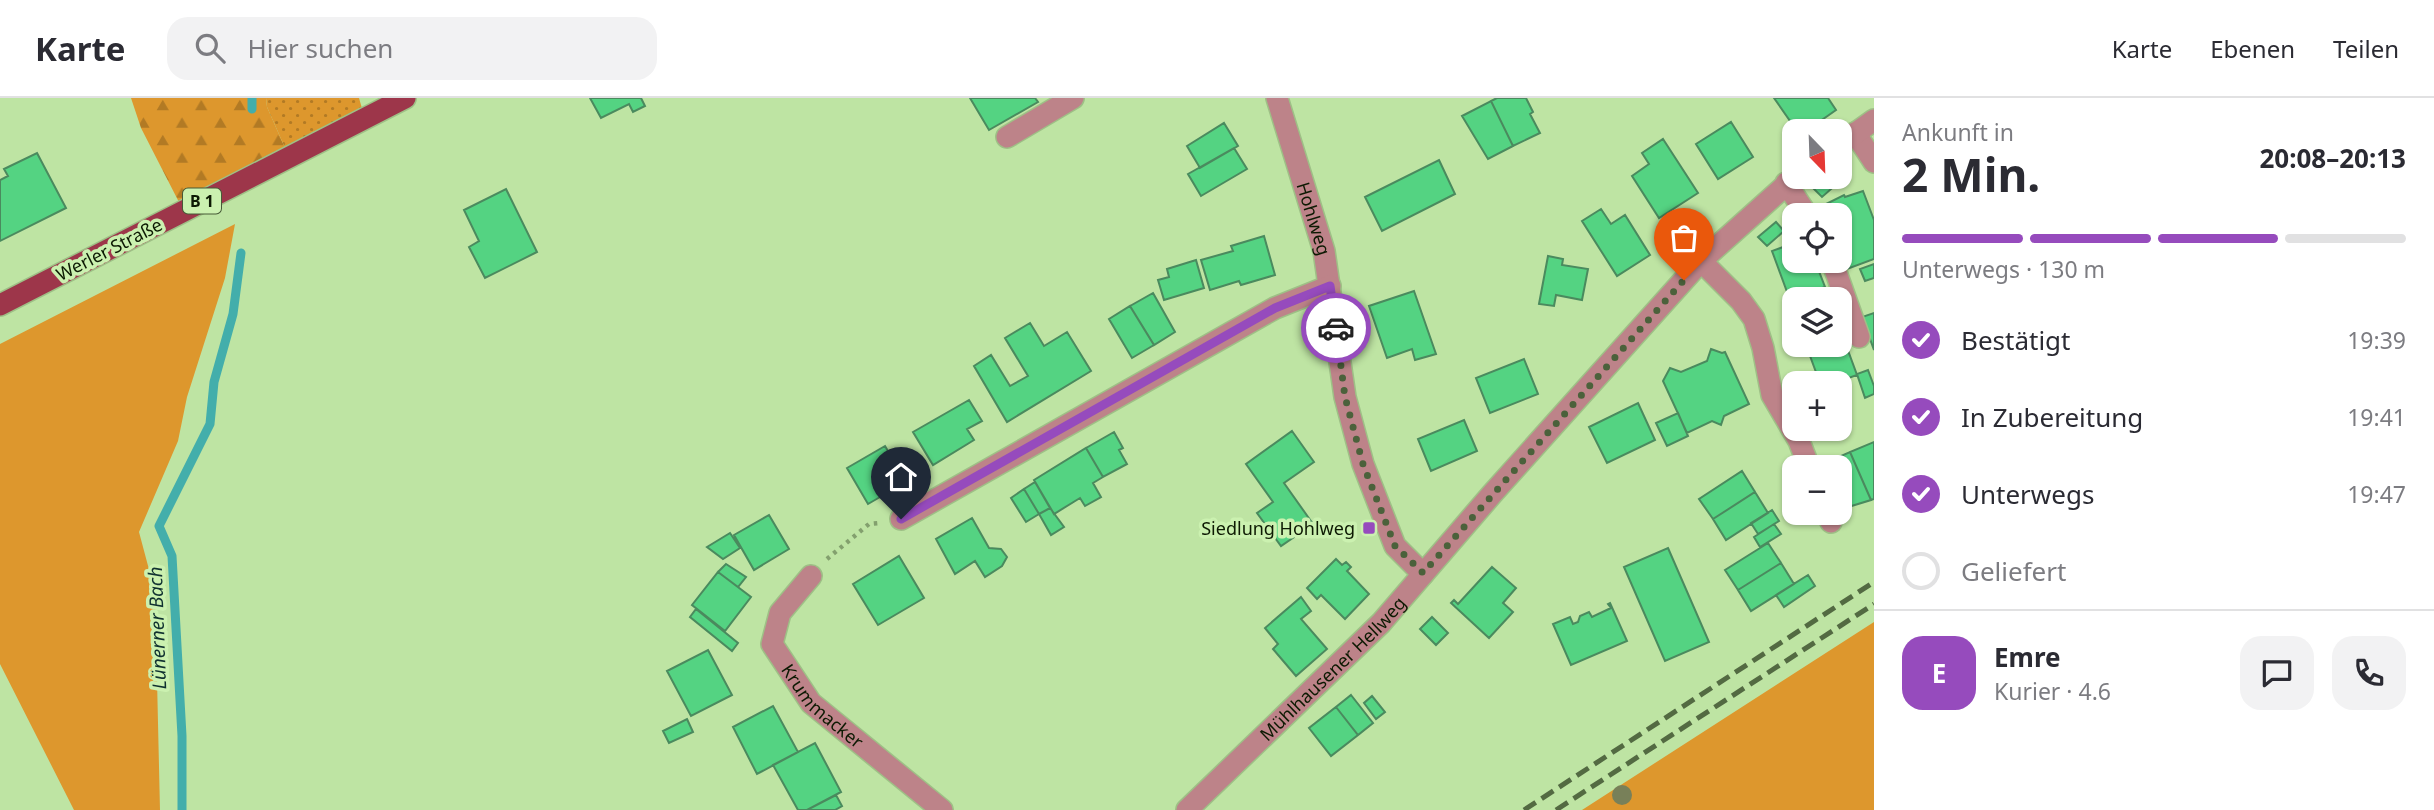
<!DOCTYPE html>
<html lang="de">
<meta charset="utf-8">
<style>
:root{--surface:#fff;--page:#f2f2f3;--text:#2b2b33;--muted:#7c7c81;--line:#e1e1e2;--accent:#964bbd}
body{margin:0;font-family:"Noto Sans",sans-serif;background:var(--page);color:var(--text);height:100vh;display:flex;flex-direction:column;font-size:26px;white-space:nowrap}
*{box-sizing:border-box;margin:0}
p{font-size:23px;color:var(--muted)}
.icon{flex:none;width:38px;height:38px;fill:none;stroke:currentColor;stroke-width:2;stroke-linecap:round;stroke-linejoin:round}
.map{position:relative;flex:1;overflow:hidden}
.side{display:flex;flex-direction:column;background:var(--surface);width:560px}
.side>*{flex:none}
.needle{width:46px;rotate:157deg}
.tools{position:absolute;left:1782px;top:21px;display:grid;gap:14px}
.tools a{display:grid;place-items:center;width:70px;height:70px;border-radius:14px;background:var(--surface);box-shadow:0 2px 5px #0004;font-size:35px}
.pin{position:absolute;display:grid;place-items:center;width:60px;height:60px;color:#fff;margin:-72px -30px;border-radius:50% 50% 50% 0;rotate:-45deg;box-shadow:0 0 7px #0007}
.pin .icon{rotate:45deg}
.courier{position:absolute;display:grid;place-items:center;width:70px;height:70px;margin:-35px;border:5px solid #964bbd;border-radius:50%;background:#fff;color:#222;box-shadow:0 2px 9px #0007}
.overview em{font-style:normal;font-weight:700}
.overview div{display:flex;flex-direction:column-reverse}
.overview{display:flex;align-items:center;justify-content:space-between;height:119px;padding:0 28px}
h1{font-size:46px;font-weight:700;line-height:52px}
.bar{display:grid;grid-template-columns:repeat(4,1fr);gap:10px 7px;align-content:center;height:84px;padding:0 28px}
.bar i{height:9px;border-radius:5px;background:var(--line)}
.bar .current{background:var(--accent)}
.bar p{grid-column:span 4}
.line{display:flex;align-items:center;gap:18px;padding:0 28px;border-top:2px solid var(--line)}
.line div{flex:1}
.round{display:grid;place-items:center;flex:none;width:74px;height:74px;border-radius:21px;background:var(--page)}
ol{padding:0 28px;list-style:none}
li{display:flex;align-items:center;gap:21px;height:77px}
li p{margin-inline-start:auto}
li .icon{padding:7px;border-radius:50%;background:var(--accent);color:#fff;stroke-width:4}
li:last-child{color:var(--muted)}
li i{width:38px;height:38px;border:4px solid var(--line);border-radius:50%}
header{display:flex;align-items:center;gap:42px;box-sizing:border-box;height:98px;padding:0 35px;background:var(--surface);border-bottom:2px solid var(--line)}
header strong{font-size:33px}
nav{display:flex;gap:38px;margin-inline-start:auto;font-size:24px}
.search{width:490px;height:63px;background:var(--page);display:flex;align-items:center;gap:18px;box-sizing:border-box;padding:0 24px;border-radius:21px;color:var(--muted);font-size:26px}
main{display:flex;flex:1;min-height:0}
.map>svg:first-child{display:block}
.green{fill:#dd972d}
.forest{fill:url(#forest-firs)}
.garden{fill:url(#garden-dots)}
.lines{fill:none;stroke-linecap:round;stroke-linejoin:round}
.stream{stroke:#43aeab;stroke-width:9}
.building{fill:#54d382;stroke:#4a8a5e;stroke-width:2}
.minor-casing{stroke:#9ec086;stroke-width:24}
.major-casing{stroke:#9ec086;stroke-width:24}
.path{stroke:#83a06e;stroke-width:4.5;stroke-dasharray:3.5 5;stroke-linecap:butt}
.minor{stroke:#bd8389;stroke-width:21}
.major{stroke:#9d364a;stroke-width:21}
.rail{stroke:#536a42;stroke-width:5;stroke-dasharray:14 7;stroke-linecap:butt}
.tree{fill:#788059}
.done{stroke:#4b613b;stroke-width:7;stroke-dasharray:0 12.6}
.route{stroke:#964bbd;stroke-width:9}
.poi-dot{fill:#964bbd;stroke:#cbf1b0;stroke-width:2.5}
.labels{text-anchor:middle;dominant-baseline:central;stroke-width:7;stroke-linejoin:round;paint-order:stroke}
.shield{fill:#cbf1b0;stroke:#465a37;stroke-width:2}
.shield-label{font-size:16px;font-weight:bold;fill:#0d1a03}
.street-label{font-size:18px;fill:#0d1a03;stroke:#cbf1b0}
.poi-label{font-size:18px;fill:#0d1a03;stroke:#cbf1b0;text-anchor:end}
.water-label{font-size:19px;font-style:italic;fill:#103130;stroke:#cbf1b0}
</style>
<header>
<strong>Karte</strong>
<div class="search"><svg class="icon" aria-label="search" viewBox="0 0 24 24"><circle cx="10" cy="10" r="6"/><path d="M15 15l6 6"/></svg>Hier suchen</div>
<nav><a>Karte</a><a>Ebenen</a><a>Teilen</a></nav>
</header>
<main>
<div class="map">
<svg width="1874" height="712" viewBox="0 0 1874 712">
<defs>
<pattern id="forest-firs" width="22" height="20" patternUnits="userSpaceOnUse" patternTransform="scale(1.75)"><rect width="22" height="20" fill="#dd972d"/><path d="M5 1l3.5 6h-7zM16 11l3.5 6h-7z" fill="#b27a24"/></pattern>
<pattern id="garden-dots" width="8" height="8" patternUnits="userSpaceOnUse" patternTransform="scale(1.75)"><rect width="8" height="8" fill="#dd972d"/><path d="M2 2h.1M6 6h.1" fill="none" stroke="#b27a24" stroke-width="1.8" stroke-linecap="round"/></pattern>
</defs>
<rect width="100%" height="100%" fill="#bee4a3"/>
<!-- green -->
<path class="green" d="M235 126 225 180 187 299 178 343 139 434 155 494 160 712H74L0 566V246Z
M1874 524V712H1582Z"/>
<!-- forest -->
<path class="forest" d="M131 0H266L267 9 289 59 183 112 141 30Z"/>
<!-- garden -->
<path class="garden" d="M266 0H359L365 21 289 59 267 9Z"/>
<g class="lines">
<!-- stream -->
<path class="stream" d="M252 11V0
M182 712V638L172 458 159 428 210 326 214 284 233 216 241 155"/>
</g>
<!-- building -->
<path class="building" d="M590 0H641L645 8 633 14 629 6 601 20Z
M970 0H1035L1038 4 989 32Z
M1497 0H1526L1533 14 1530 16 1540 35 1513 48 1491 3Z
M1774 0H1828L1836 12 1806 33H1797Z
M1491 3 1513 48 1488 61 1462 18Z
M1731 24 1753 59 1718 81 1696 46Z
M1224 25 1238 48 1200 70 1187 48Z
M1663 41 1698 95 1659 120 1632 78 1649 66 1642 55Z
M1234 50 1247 71 1201 98 1188 76Z
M37 55 66 110 0 143V82L8 78 4 71Z
M1439 62 1455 96 1382 133 1365 99Z
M1825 79H1834L1839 84 1822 99 1813 90Z
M506 91 537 154 485 180 469 149 479 143 464 112Z
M1863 93 1874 122V161L1847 171 1839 149V117H1828L1824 107 1844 97 1845 99Z
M1601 111 1611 126 1625 117 1650 157 1617 178 1582 123Z
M1776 124 1784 133 1767 148 1758 139Z
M1264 138 1275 177 1241 187 1239 183 1210 192 1201 162 1233 153 1231 148Z
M1794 145V163H1815L1825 189 1790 202 1772 153Z
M1548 158 1563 161 1562 167 1588 171 1582 202 1556 197 1554 208 1539 206Z
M1196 162 1204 190 1164 202 1158 182 1169 179 1167 171Z
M1874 166V180L1865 183 1860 171Z
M1414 193 1436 256 1415 262 1412 251 1387 260 1369 208Z
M1153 195 1175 234 1154 247 1130 208Z
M1130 208 1154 247 1132 260 1109 221Z
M1874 215V252L1862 219Z
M1030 225 1044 248 1067 234 1091 273 1007 324 974 268 991 257 1010 288 1028 278 1005 240Z
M1839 228 1857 277 1835 285H1820L1806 247H1839Z
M1711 251 1722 255 1725 254 1749 306 1724 318 1721 327 1712 323 1687 335 1663 283 1670 270 1681 274 1707 263Z
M1524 261 1538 296 1490 315 1476 280Z
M1868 272 1874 288V296L1865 300 1857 276Z
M969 302 982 323 967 331 974 342 933 367 913 334Z
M1638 305 1655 342 1607 365 1589 329Z
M1678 315 1688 338 1667 348 1656 325Z
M1464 322 1477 353 1431 373 1418 341Z
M1292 333 1314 364 1284 385 1313 426 1281 448 1257 415 1273 404 1246 366Z
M1114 334 1123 350 1119 352 1127 366 1103 379 1086 350Z
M1874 344V401L1871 402 1850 354Z
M885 348 906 384 868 406 847 370Z
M1086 350 1103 379 1093 385 1101 399 1085 408 1080 400 1054 416 1034 382Z
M1850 354 1871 402 1845 410 1839 398V369H1827L1825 365Z
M1742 373 1755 394 1713 421 1699 401Z
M1035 384 1050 410 1039 416 1024 391Z
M1024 391 1039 416 1026 424 1011 400Z
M1755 394 1768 415 1726 442 1713 421Z
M1050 410 1064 429 1051 437 1039 416Z
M1772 412 1779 423 1758 436 1751 425Z
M769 417 789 451 754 472 734 437Z
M972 420 989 450 1001 451 1007 459 1002 468 985 479 975 463 955 476 936 441Z
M1774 426 1781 436 1760 449 1754 439Z
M730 435 740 450 723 461 707 449Z
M1768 445 1781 465 1738 492 1725 472Z
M1668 450 1709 544 1665 563 1624 469Z
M899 458 924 500 878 527 853 486Z
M1336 461 1342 467 1346 464 1351 469 1347 473 1369 496 1345 521 1321 497 1317 501 1307 490Z
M1781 465 1794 486 1751 513 1738 492Z
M726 466 746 479 738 489 718 474Z
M1492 469 1516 490 1503 505 1513 514 1489 540 1451 505 1454 502 1458 506Z
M718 474 751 499 725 533 692 507Z
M1808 477 1815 488 1784 509 1776 497Z
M1301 499 1311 513 1301 521 1327 551 1296 578 1273 551 1278 546 1265 530Z
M1610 505 1627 543 1571 567 1553 526 1570 519 1573 526 1578 524 1580 518 1589 514 1592 519 1611 510 1608 506Z
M696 511 738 545 732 553 690 519Z
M1432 519 1448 535 1436 547 1420 531Z
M708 552 732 597 691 618 667 573Z
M1351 597 1373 625 1358 637 1336 609Z
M1372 598 1385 614 1376 621 1364 605Z
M773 608 798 654 757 676 733 629Z
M1336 609 1358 637 1331 658 1309 630Z
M687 621 693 634 669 645 663 633Z
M815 645 841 694 807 712H798L773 667Z
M836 697 842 708 835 712H807Z"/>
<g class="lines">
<defs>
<g id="minor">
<path id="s1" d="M1277 0 1324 153 1345 299 1363 366 1395 448 1423 476"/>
<path d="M1855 35 1874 64"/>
<path d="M1007 39 1073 0"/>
<path d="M1839 47 1874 22"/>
<path d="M1786 85 1807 117"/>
<path d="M1701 163 1741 203 1754 221 1763 250 1772 297 1799 343 1809 369"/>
<path d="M1832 163 1859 239"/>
<path d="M1827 415 1831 424"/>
<path d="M901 421 1275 210 1330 188"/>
<path id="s2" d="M811 478 780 515 772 546 811 605 942 712"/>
<path id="s3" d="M1187 712 1381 525 1492 396 1701 163 1795 79"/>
</g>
<path id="major" d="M0 207 405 0"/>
</defs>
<!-- minor casing -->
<use href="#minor" class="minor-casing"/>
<!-- major casing -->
<use href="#major" class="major-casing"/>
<!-- path -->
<path class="path" d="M827 461 869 426 879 425"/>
<!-- minor -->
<use href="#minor" class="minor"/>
<!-- major -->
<use href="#major" class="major"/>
<!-- rail -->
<path class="rail" d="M1524 712 1874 484
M1556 712 1874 506"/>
</g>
<!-- trees -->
<circle class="tree" cx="1622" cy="697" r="10"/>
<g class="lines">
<!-- done -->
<path class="done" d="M1336 230 1345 299 1363 366 1395 448 1423 475 1684 182"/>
<!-- route -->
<path class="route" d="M901 421 1275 210 1330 188 1336 230"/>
</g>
<!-- markers -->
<rect class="poi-dot" x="1362" y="423" width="14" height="14" rx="3.5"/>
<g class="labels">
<!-- shield labels -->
<rect class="shield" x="183" y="90.5" width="38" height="25" rx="5"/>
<g class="shield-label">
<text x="202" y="103">B 1</text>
</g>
<!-- street labels -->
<g class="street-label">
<text stroke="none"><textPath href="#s1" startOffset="126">Hohlweg</textPath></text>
<text transform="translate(109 151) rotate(-27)">Werler Straße</text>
<text stroke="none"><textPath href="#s3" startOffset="203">Mühlhausener Hellweg</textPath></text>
<text stroke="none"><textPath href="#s2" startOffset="161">Krummacker</textPath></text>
</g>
<!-- poi labels -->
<g class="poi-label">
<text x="1355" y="430">Siedlung Hohlweg</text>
</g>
<!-- water labels -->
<g class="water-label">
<text transform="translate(157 530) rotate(-92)">Lünerner Bach</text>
</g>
</g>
</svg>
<div class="tools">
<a><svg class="needle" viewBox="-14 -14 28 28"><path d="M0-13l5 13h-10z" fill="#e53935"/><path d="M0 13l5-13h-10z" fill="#7c7c81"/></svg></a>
<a><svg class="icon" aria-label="locate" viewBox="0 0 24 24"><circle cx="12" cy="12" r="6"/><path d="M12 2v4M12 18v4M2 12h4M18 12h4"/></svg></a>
<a><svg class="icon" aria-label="layers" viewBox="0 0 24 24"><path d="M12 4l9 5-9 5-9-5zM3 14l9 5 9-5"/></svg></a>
<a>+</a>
<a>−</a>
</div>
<div class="pin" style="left:1684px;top:182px;background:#ea580c"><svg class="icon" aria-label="bag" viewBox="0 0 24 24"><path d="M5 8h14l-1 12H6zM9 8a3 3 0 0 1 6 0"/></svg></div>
<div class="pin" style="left:901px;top:421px;background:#1f2937"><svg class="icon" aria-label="home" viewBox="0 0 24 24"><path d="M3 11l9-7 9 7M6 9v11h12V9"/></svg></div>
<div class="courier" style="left:1336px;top:230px"><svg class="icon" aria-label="car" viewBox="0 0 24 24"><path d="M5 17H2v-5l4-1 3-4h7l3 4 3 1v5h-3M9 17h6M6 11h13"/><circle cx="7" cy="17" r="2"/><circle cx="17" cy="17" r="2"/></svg></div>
</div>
<section class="side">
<div class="overview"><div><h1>2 Min.</h1><p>Ankunft in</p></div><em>20:08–20:13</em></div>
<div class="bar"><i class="current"></i><i class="current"></i><i class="current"></i><i></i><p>Unterwegs · 130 m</p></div>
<ol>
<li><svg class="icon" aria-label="check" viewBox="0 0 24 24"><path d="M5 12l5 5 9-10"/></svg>Bestätigt<p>19:39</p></li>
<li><svg class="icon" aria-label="check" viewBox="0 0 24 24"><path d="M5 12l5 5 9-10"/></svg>In Zubereitung<p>19:41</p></li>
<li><svg class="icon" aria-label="check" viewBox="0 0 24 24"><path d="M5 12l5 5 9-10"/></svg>Unterwegs<p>19:47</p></li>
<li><i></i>Geliefert</li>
</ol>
<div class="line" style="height:126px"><b class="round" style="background:var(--accent);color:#fff">E</b><div><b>Emre</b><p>Kurier · 4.6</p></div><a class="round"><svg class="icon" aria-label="chat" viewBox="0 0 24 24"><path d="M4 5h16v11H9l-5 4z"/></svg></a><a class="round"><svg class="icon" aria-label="phone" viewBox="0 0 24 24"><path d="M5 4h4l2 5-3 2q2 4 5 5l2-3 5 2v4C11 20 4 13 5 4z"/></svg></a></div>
</section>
</main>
